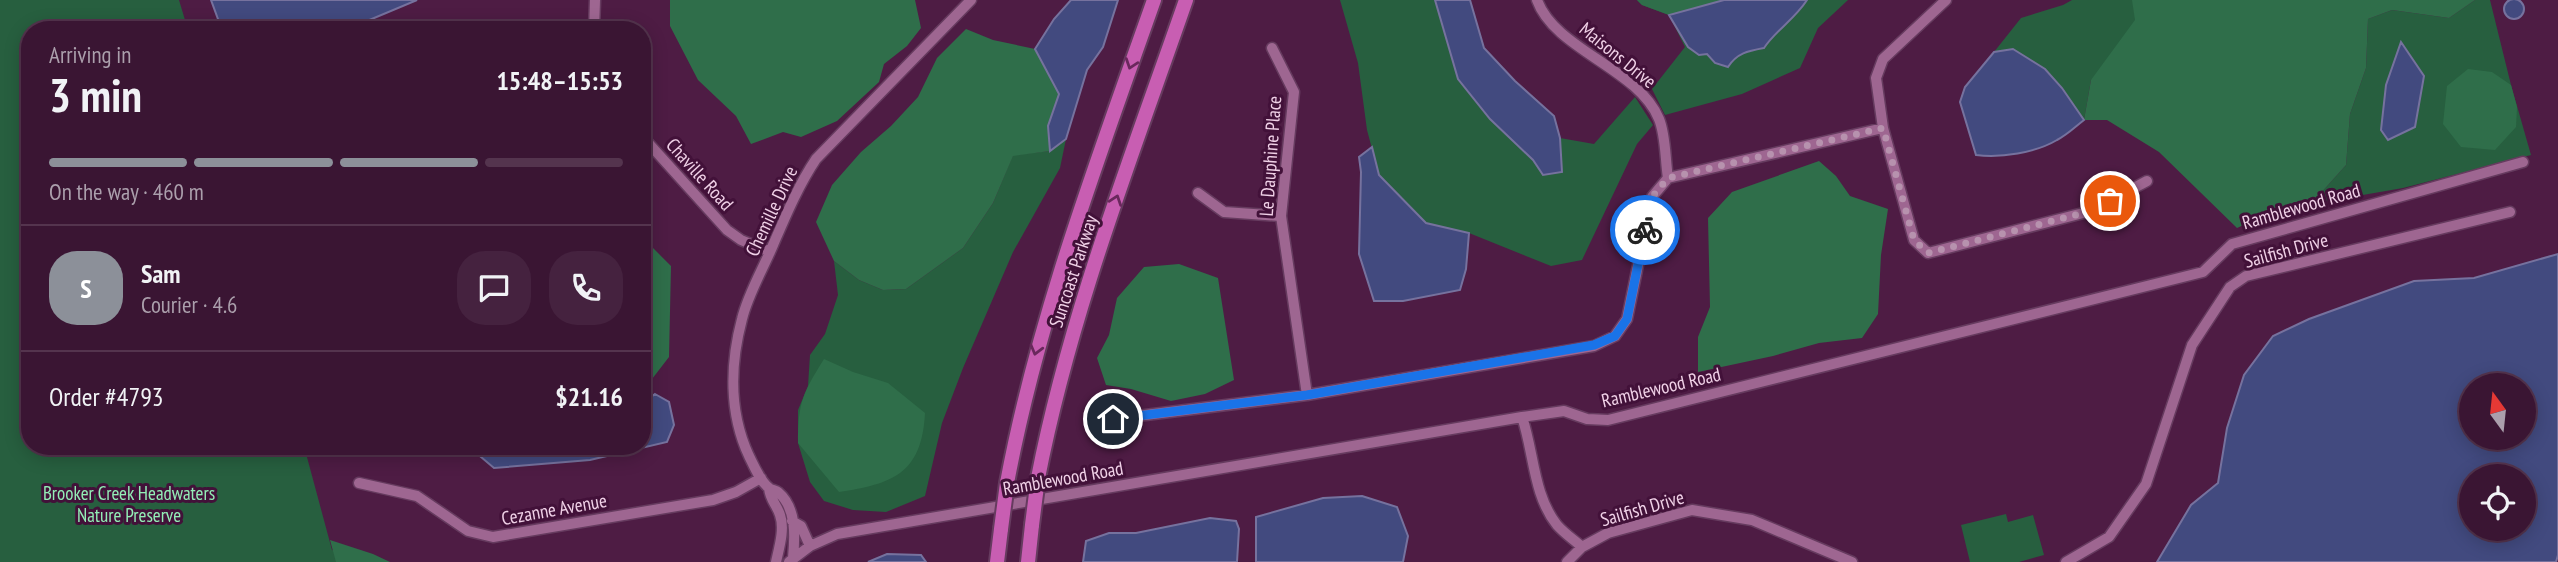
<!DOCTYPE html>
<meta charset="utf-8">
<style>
:root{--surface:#3a1533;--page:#45223f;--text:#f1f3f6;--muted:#ab9fac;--line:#54344e;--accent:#8c9099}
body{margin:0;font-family:"PT Sans Narrow",sans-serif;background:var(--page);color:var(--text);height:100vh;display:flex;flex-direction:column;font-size:26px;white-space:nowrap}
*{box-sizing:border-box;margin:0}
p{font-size:23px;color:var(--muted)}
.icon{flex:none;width:38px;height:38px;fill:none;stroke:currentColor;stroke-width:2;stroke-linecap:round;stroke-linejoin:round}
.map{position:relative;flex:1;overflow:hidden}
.sheet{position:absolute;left:21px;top:21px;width:630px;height:434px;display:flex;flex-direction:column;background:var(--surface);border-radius:28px;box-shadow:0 4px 18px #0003,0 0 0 2px var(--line)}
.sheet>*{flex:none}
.needle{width:46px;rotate:345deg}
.tools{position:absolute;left:2459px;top:373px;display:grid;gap:14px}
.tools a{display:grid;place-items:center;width:77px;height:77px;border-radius:50%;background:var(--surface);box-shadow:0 4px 18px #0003,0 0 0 2px var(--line);font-size:35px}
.pin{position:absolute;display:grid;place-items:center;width:60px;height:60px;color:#fff;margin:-30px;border:4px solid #fff;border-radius:50%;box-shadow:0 2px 7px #0007}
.courier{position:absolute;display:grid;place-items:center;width:70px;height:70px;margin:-35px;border:5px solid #1a73e8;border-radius:50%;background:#fff;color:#222;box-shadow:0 2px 9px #0007}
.headline em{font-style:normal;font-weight:800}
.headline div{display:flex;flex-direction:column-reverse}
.headline{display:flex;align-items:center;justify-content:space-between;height:119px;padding:0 28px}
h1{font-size:46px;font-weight:800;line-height:52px}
.bar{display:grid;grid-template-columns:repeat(4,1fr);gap:10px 7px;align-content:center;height:84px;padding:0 28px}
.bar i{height:9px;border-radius:5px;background:var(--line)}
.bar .selected{background:var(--accent)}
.bar p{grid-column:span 4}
.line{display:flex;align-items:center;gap:18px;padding:0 28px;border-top:2px solid var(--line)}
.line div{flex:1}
.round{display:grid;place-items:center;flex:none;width:74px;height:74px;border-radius:28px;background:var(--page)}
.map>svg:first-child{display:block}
.green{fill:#275f3f}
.forest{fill:#2f6e4a}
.water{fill:#424a7f;stroke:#76729e;stroke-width:2;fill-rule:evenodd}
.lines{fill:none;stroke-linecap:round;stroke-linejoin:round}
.minor-casing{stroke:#663b5f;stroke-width:13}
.highway-casing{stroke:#663b5f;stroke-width:18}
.minor{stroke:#9e6691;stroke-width:10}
.highway{stroke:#c85eb2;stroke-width:14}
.highway-bridge-casing{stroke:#663b5f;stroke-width:18;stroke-linecap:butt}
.highway-bridge{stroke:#c85eb2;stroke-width:14}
.oneway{stroke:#6a285d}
.done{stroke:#b792ae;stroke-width:7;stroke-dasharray:0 12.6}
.route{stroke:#1a73e8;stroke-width:9}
.labels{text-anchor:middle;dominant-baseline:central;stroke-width:6;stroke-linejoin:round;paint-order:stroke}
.street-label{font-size:19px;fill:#f0d1e7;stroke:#421139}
.park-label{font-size:19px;fill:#93eeb6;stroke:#421139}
</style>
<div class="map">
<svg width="2558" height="562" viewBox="0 0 2558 562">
<rect width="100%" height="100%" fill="#4e1c44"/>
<!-- green -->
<path class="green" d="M0 0H179L188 30H30V446H304L332 550 373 562H0Z
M1340 0H1435L1458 79 1533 160 1543 175 1562 171 1560 138 1594 144 1635 97 1653 125 1637 144 1582 260 1551 266 1469 233 1426 223 1379 175 1367 130 1358 63Z
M1637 0H1848L1818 28 1800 68 1742 94 1665 115 1652 89 1685 47 1669 15 1642 5Z
M2072 0H2317L2091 80 2084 120 2062 88 2045 69 2013 50 1994 52 2021 18 2063 5Z
M2475 0H2490L2511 85 2531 155 2403 188 2311 204 2346 165 2350 114 2366 68 2368 19 2392 10 2449 18Z
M1059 94 1048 126 1051 150 1066 139 1060 168 1013 252 963 368 942 423 925 496 886 512 853 510 824 501 810 482 798 443V410L808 386 810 355 825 334 838 295 834 261 859 280 883 290 906 289 963 248 993 203 1013 155 1049 151 1018 136Z
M2006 514 2008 522 2033 515 2044 555 2019 562H1970L1961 525Z"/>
<!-- forest -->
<path class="forest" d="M670 0H915L921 28 907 46 884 64 879 82 837 121 801 137 783 132 751 144 736 116 698 80 670 26Z
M1637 0H1724L1669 15 1642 5Z
M2132 0H2475L2449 18 2392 10 2368 19 2366 68 2350 114 2346 165 2311 204 2270 213 2237 228 2159 152 2107 120H2084L2091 80 2135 20Z
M966 29 993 40 1035 49 1059 94 1048 126 1050 151 1013 156 993 203 963 248 906 289 883 290 859 280 834 261 816 222 832 185 861 152 891 126 918 97 937 58Z
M2468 69 2492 72 2511 85 2517 107 2516 127 2495 150 2461 147 2443 124 2447 86Z
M1819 161 1836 176 1850 196 1888 209 1881 255 1878 314 1862 338 1819 343 1773 356 1698 372V337L1710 307 1708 218 1732 192Z
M642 237 671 266 669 357 642 392Z
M1179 264 1218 278 1234 380 1205 394 1171 401 1131 389 1106 385 1097 358 1109 335 1117 298 1144 267Z
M824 359 853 372 888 383 925 413C922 474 892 484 839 492L798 443C798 402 803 393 824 359Z
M330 540 373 554 390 562H336Z"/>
<!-- water -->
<path class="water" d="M2504 9a10 10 0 1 1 20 0a10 10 0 1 1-20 0Z
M211 0H417L367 21 331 30H222Z
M1071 0H1118L1103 47 1087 70 1066 139 1050 151 1048 126 1059 94 1035 49 1054 19Z
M1435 0H1470L1484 48 1515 81 1554 116 1560 138 1562 172 1543 175 1533 160 1490 119 1458 79Z
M1724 0H1807C1795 19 1776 30 1764 48 1748 51 1737 53 1728 67L1715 63 1707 54 1699 55 1688 47 1669 15Z
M2401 42 2424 76 2415 127 2388 140 2381 130 2386 85Z
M2013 49 2045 69 2062 88 2084 120C2075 127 2067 135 2057 140 2035 153 2001 158 1976 155L1960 102 1965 87 1994 52Z
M1372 147 1379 175 1426 223 1469 233 1466 269 1460 290 1403 301H1374L1359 254 1361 172 1359 157Z
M2558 254V555L2556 562H2157L2191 505 2218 483 2227 428 2244 375 2273 336 2309 319 2414 281 2474 278ZM2471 385H2524V438H2471ZM2471 476H2524V528H2471Z
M655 394 669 402 674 425 667 442 590 460 494 468 468 446H642V404Z
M1362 496 1397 507 1408 536 1403 562H1256V517L1323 498Z
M1210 518 1236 521 1239 529 1237 562H1083L1086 541 1109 533H1136Z
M887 554 921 555 926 562H868Z"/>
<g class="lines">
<defs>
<path id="minor" d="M1946 0 1883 59 1876 78 1883 128 1914 240 1928 253 2091 211 2147 181
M594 30 595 0
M1272 48 1294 92 1281 216 1307 395
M642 136 727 230 741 240 770 252
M1668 178 1883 128
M1198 193 1224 212 1281 216
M1522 417C1534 452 1533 495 1557 525 1564 533 1574 540 1582 547
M1113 419 1307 395 1594 346 1615 336 1627 319 1652 197 1668 178C1665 159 1666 136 1659 119 1638 68 1555 50 1537 0
M359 483 417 496 468 531 493 537 713 500 736 492 761 478
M769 488C770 500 777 505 780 515 785 529 779 548 776 562
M792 521 801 526 810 546
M793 558C795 537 797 508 778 492 776 490 771 490 769 488 760 481 754 466 749 456 729 413 730 364 742 319 748 294 763 269 773 245 786 215 798 186 816 159L971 0
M789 562 810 546 837 534 1522 417 1564 411 1587 419 1608 420 2203 272 2232 244 2523 162
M1567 562 1582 547 1608 533 1692 510 1752 520 1852 562
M2066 562 2109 537 2146 484 2192 345 2230 287 2246 276 2510 212"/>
<path id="highway" d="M1038 478C1070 314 1131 158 1186 0
M1007 483C1038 317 1098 159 1154 0
M997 562 1001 529
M1028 562 1032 525"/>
</defs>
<!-- minor casing -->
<use href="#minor" class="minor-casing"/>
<!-- highway casing -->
<use href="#highway" class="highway-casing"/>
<!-- minor -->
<use href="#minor" class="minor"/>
<!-- highway -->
<use href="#highway" class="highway"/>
<defs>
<path id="highway-bridge" d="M1032 525 1038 478
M1001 529 1007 483"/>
</defs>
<!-- highway-bridge casing -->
<use href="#highway-bridge" class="highway-bridge-casing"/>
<!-- highway-bridge -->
<use href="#highway-bridge" class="highway-bridge"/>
</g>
<!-- one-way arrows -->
<defs><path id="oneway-chevron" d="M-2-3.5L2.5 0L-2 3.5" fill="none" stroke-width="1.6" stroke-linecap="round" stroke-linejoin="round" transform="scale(1.75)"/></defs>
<g class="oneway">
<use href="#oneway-chevron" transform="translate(1131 64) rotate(109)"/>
<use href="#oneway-chevron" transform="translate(1116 200) rotate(-71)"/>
<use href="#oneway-chevron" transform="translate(1036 350) rotate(105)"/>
</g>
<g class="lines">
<!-- done -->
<path class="done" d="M1645 230 1652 197 1668 178 1883 128 1914 240 1928 253 2091 211 2110 201"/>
<!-- route -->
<path class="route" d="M1113 419 1307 395 1594 345 1615 336 1627 319 1645 230"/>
</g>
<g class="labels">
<!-- street labels -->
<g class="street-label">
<text transform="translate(1618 55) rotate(39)">Maisons Drive</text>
<text transform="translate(1270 156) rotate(-86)">Le Dauphine Place</text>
<text transform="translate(700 174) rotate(48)">Chaville Road</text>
<text transform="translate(2301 206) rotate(-16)">Ramblewood Road</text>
<text transform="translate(771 211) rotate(-65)">Chemille Drive</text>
<text transform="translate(2286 250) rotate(-15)">Sailfish Drive</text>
<text transform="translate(1073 271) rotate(-72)">Suncoast Parkway</text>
<text transform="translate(1661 387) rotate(-13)">Ramblewood Road</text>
<text transform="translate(1063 478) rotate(-10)">Ramblewood Road</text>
<text transform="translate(1642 508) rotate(-16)">Sailfish Drive</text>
<text transform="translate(554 509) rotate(-10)">Cezanne Avenue</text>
</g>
<!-- park labels -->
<g class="park-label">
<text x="129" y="493">Brooker Creek Headwaters<tspan x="129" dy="22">Nature Preserve</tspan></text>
</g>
</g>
</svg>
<div class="tools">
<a><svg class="needle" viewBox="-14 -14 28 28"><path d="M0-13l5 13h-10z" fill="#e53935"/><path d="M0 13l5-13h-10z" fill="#ab9fac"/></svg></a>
<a><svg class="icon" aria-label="locate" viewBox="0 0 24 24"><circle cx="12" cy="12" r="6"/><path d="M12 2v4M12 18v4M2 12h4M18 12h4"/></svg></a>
</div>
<div class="pin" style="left:2110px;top:201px;background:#ea580c"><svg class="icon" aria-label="bag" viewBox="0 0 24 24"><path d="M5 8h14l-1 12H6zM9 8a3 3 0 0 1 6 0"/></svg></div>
<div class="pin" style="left:1113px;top:419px;background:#1f2937"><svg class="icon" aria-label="home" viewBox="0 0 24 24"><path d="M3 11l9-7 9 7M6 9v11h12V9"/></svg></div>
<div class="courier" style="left:1645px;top:230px"><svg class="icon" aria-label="bike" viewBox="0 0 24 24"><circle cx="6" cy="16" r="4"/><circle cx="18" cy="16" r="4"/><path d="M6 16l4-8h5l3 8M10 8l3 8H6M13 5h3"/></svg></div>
<section class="sheet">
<div class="headline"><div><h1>3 min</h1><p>Arriving in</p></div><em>15:48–15:53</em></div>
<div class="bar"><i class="selected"></i><i class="selected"></i><i class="selected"></i><i></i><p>On the way · 460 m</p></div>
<div class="line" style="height:126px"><b class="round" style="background:var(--accent);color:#fff">S</b><div><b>Sam</b><p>Courier · 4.6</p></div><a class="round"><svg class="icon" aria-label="chat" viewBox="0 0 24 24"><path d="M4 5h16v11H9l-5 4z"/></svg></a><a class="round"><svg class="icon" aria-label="phone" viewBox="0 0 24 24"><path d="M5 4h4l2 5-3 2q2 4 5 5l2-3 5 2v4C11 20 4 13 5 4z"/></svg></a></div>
<div class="line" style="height:91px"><div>Order #4793</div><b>$21.16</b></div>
</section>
</div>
